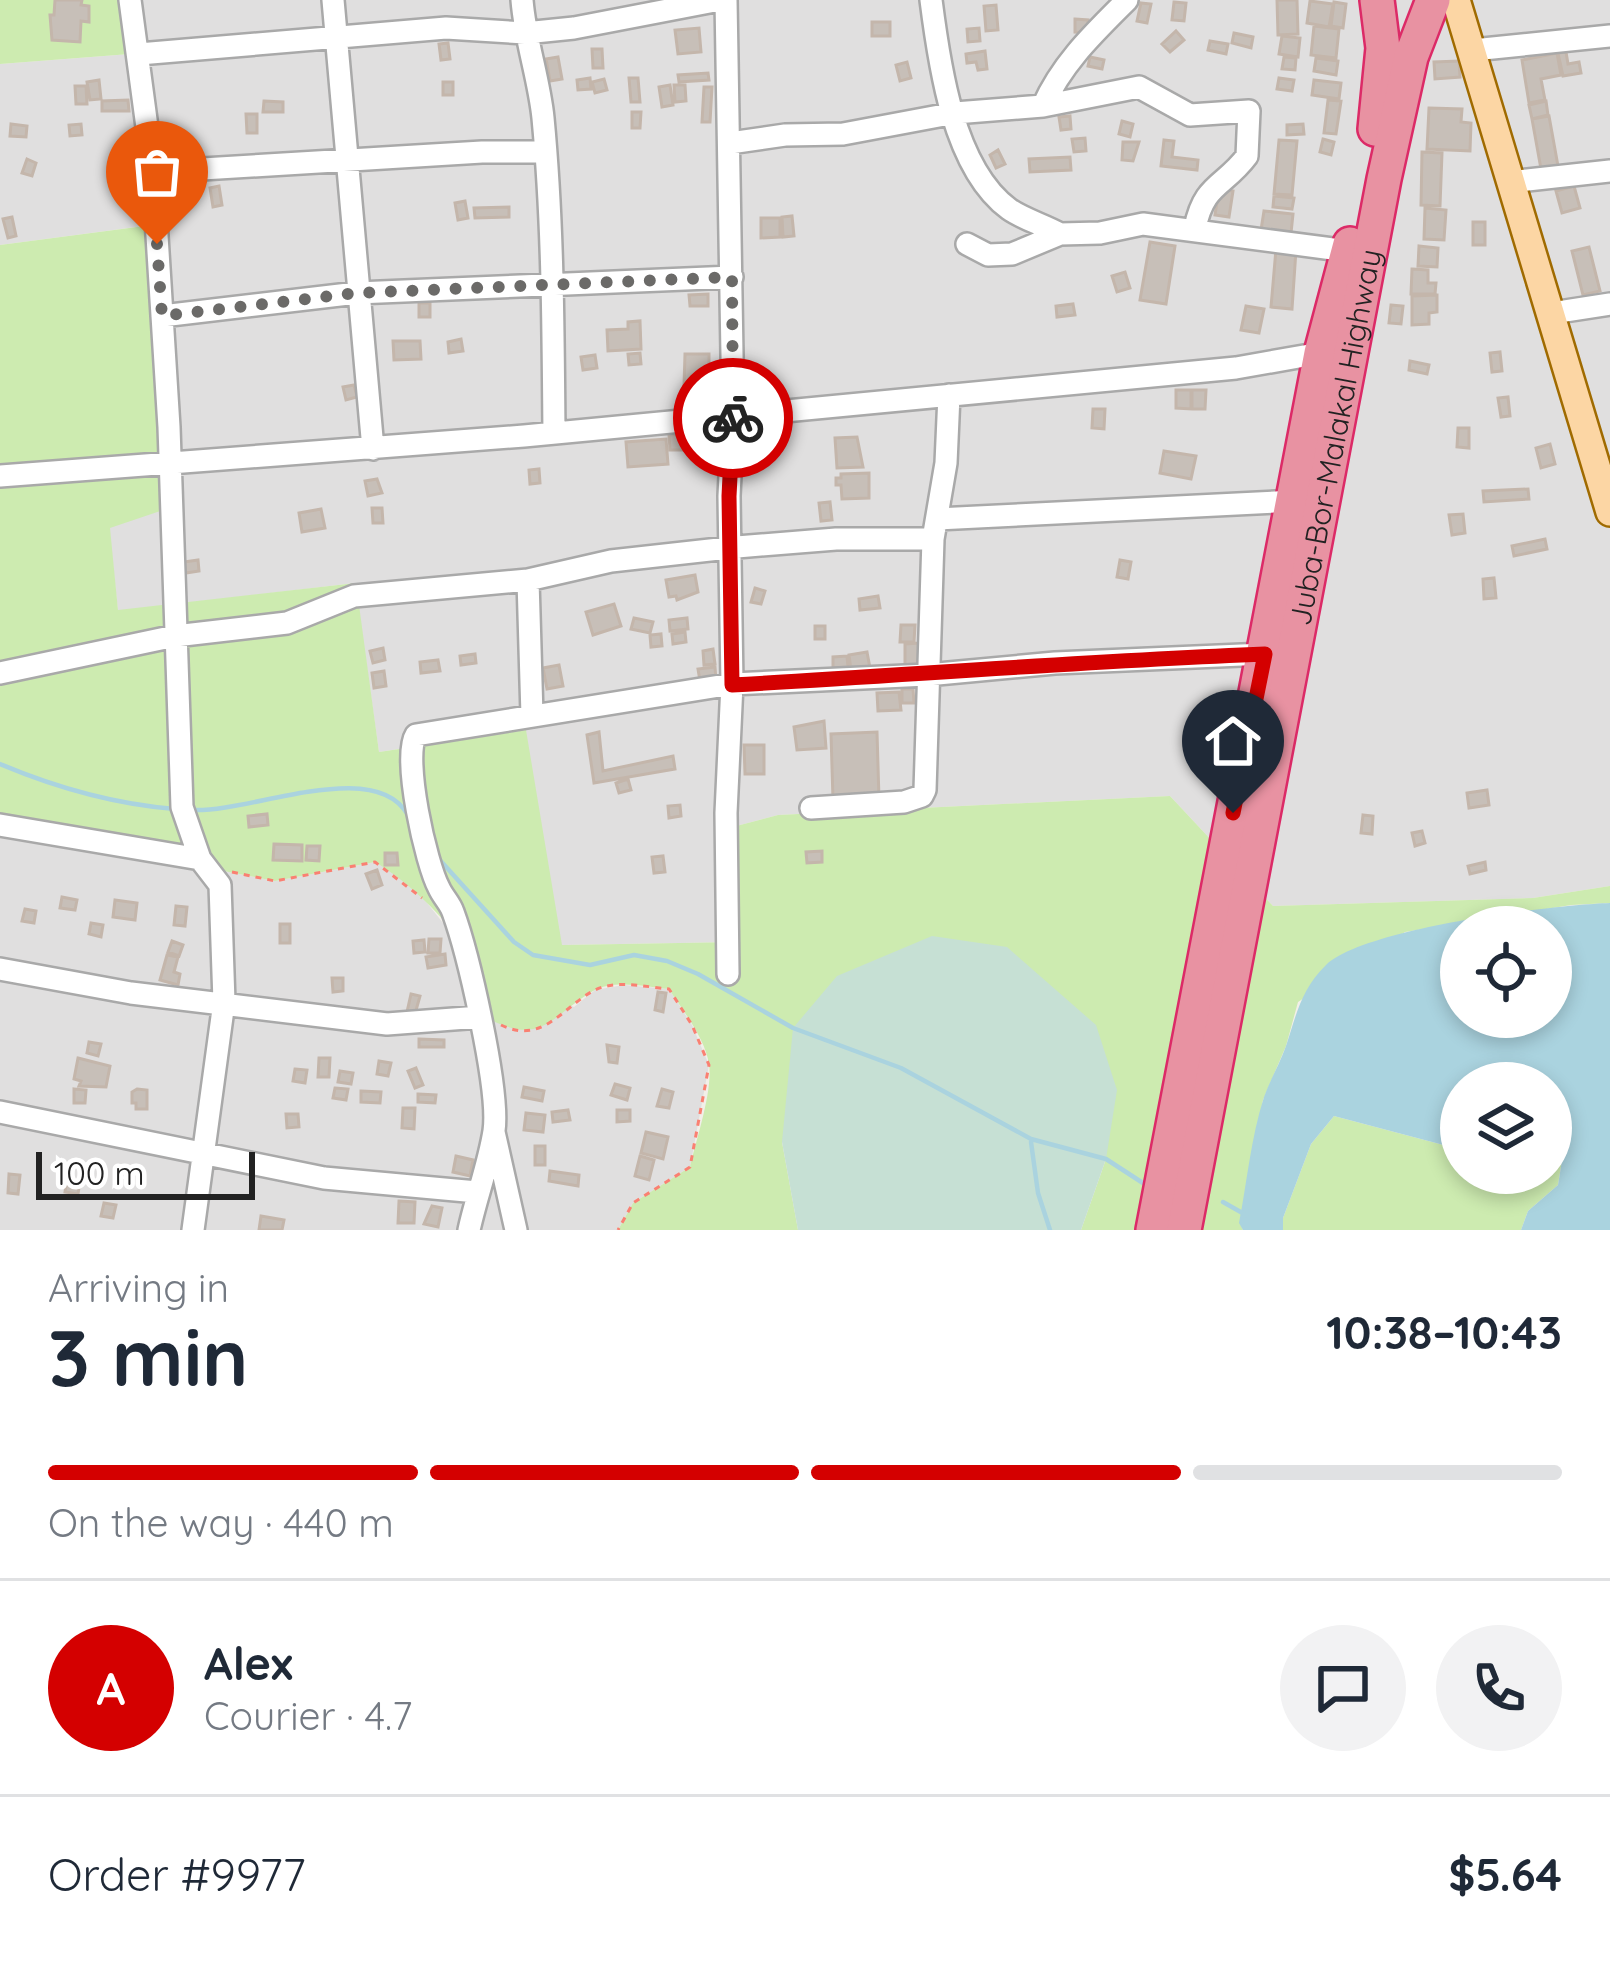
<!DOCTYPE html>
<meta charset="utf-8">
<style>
:root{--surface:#fff;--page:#f2f2f3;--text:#1f2937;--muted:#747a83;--line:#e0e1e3;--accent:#d40000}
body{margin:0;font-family:Quicksand,sans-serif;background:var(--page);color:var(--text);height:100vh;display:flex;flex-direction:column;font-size:45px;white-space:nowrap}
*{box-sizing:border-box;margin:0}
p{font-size:39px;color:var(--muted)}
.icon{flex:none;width:66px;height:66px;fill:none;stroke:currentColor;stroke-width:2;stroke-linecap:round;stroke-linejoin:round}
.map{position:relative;height:1230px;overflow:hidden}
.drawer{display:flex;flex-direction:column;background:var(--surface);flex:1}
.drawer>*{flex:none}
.buttons{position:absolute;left:1440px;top:906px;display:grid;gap:24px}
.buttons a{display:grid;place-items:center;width:132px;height:132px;border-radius:50%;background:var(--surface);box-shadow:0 6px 18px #0003;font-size:60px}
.scale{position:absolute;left:36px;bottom:30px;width:219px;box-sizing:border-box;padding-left:12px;border:6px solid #222;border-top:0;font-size:33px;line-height:42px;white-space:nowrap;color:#222;-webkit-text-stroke:9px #fff;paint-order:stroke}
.pin{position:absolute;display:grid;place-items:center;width:102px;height:102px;color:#fff;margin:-123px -51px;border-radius:50% 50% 50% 0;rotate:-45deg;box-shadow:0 0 12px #0007}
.pin .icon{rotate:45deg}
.courier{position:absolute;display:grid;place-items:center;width:120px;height:120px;margin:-60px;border:9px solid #d40000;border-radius:50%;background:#fff;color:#222;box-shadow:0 3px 15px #0007}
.head em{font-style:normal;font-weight:700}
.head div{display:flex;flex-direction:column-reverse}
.head{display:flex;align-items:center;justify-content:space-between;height:204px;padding:0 48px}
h1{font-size:78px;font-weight:700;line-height:90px}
.bar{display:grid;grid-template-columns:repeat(4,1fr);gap:18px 12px;align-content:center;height:144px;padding:0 48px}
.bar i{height:15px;border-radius:9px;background:var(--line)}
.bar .active{background:var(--accent)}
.bar p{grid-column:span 4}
.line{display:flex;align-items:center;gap:30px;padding:0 48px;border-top:3px solid var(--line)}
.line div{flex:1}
.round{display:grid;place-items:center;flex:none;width:126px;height:126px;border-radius:63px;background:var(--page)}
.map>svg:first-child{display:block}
.residential{fill:#e0dfdf}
.grass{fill:#cdebb0}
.wetland{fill:#c6e0d4}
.water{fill:#aad3df;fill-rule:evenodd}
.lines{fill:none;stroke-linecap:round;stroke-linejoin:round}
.stream{stroke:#aad3df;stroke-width:4.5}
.building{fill:#c7bfb8;stroke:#c4b6ab;stroke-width:3}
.minor-casing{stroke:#a9a9a9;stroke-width:26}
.major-casing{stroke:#a06b00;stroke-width:32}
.highway-casing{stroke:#dc2a67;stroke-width:38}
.path{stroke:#fa8072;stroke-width:3;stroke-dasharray:6 6;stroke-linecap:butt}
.minor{stroke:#fff;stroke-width:21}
.major{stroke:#fcd6a4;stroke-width:27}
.highway{stroke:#e892a2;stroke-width:33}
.done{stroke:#6b6a68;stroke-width:12;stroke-dasharray:0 21.6}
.route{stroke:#d40000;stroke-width:15}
.labels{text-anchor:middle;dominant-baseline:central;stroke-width:9;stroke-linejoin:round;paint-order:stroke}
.street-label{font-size:30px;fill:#222;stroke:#fff}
</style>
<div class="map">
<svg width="1610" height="1230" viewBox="0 0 1610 1230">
<rect width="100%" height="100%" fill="#f2efe9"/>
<!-- residential -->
<path class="residential" d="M121 0H1610V886L1533 898 1273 906 1170 796 778 815 725 829 737 942 561 945 525 730 379 752 355 583 118 611 109 528 151 225 0 245V64L130 54Z
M0 828 275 881 375 862 394 873 424 899 477 966 574 1007 595 990 624 985 669 989 692 1025 709 1065 690 1167 633 1203 618 1230H0Z"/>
<!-- grass -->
<path class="grass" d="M0 0H121L130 54 0 64Z
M152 225 181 504 110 528 118 610 356 583 379 752 526 730 562 945 737 942 725 829 778 815 1170 796 1273 906 1533 898 1610 886V903L1571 905 1405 932 1298 1002 1286 1046 1263 1100 1240 1223 1243 1230H1081L1106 1159 782 1142 798 1230H618L633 1203 690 1167C696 1140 713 1091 709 1064 705 1038 683 1011 669 989 646 987 614 979 593 991 553 1014 544 1046 491 1020 487 1003 485 980 476 964 455 927 411 883 375 862L275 881 0 828V245Z
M1334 1116 1451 1147 1461 1143V1173H1551V1124L1564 1148 1558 1185 1528 1211 1521 1230H1283V1218L1311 1144Z"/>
<!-- wetland -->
<path class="wetland" d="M932 936 1007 947 1096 1025 1117 1090 1106 1159 1081 1230H798L782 1142 793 1028 837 976Z"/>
<!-- water -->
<path class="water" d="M1610 903V1230H1521L1528 1211 1558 1185 1564 1148 1551 1124V1083H1461V1143L1451 1147 1334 1116 1311 1144 1283 1218V1230H1243L1239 1223C1247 1182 1251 1137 1264 1097 1270 1080 1280 1063 1286 1046 1296 1016 1301 989 1326 965 1365 928 1552 905 1610 903ZM1461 927H1551V1017H1461Z"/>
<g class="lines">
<!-- stream -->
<path class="stream" d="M0 764C57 788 113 804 175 809
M192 810C251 813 375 756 408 815
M438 858 514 942 533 955 590 965 634 955 667 961 698 974 793 1028 901 1068 1031 1139 1106 1159 1146 1185
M1031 1142 1038 1193 1050 1230
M1223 1202 1246 1215"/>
</g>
<!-- building -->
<path class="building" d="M55 0H82L81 5 89 6V22L81 21 80 42 52 40 50 15H54Z
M1277 0H1297L1298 34 1278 35Z
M1310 1 1333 4 1329 27 1307 23Z
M1174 2 1186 3 1184 21 1172 20Z
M1334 2 1346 4 1343 28 1331 26Z
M1141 3 1151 4 1147 23 1137 21Z
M996 5 998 30 986 31 984 6Z
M1075 19 1088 20 1087 33 1075 32Z
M872 22H890V36H872Z
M1314 26 1339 29 1336 58 1311 55Z
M699 28 701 52 678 54 675 30Z
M979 28 980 41 968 42 967 29Z
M1176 31 1184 40 1170 52 1162 44Z
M1234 33 1253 37 1251 48 1232 43Z
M1282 36 1300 38 1298 57 1279 54Z
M1210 41 1228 44 1226 54 1208 50Z
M448 43 450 59 441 60 439 44Z
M592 49H602L603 68H593Z
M985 51 987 69 978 70 976 62 967 63 966 54Z
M1566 52 1568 64 1579 62 1581 73 1563 76 1558 53Z
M1557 53 1561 75 1541 79 1545 100 1529 103 1522 60Z
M558 57 562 79 550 81 546 59Z
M1090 57 1104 60 1102 69 1088 66Z
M1284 57 1296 58 1295 70 1282 69Z
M1316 58 1338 61 1336 75 1314 71Z
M1459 61 1460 77 1435 79 1434 62Z
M907 62 911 78 900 81 896 65Z
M708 73 709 80 679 82 678 75Z
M590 78 591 89 578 90 577 80Z
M629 78H638L640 102H631Z
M1279 78 1294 80 1292 91 1277 89Z
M604 79 607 90 595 93 592 82Z
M99 80 101 99 90 100 87 82Z
M1314 80 1341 83 1339 99 1312 95Z
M443 82H453V95H443Z
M670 85 673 105 662 107 659 87Z
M674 85H685L686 101 675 102Z
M75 86H86L87 104H76Z
M704 87H712L710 122H702Z
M128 100 129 111H102V101Z
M1328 100 1341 101 1336 134 1324 133Z
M264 101 283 102V112H263Z
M1546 101 1548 115 1532 119 1529 105Z
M1429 108 1462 109 1461 122 1471 123 1470 151 1427 149Z
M632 112H641L640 128H632Z
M246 114H257V133H247Z
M1070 116 1071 129 1061 130 1059 117Z
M1549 116 1558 166 1541 169 1532 119Z
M1122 121 1133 124 1130 137 1119 134Z
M11 124 27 126 26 137 10 136Z
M81 124 82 135 70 136 69 125Z
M1303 124 1304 134 1287 135V125Z
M1085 138 1086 151 1074 152 1072 139Z
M1323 139 1334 142 1331 155 1320 152Z
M1164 140 1174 141 1172 157 1198 160 1197 170 1161 166Z
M1279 140 1297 141 1292 195 1274 194Z
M1123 142H1139L1133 161 1122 160Z
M998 150 1005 164 996 168 990 155Z
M1422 152 1442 153 1440 206 1421 205Z
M1070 157 1071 170 1030 172 1029 159Z
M27 159 36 163 32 176 22 173Z
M219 186 222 205 213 207 210 188Z
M1574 186 1580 208 1562 213 1556 191Z
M1219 189 1233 191 1229 217 1215 215Z
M1274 196 1294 198 1292 209 1273 207Z
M465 201 468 218 458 220 455 203Z
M509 207V217L475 218 474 208Z
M1425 208 1446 210 1444 240 1424 239Z
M1264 211 1293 214 1291 233 1261 230Z
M792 216 794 236 783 237 782 217Z
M12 217 16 236 8 238 3 219Z
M761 218H780V237L761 238Z
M1473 222H1485V245H1473Z
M1150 242 1175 246 1166 304 1140 300Z
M1419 246 1438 248 1437 267 1418 266Z
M1589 247 1600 291 1583 295 1572 251Z
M1276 249 1296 250 1292 309 1271 307Z
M1412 269 1428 270V283H1436L1435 294H1411Z
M1125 272 1130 288 1117 292 1112 276Z
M708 294V306H690L689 295Z
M1437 295V312L1429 313V324L1412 325V296Z
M419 303H430V317H419Z
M1073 304 1075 315 1057 317 1056 306Z
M1391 305 1403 306 1401 324 1389 323Z
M1246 306 1264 309 1259 333 1241 330Z
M640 321 641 349 608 351 607 330 628 329V322Z
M461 339 463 351 449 353 448 342Z
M393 341H420L421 359 394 360Z
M1500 352 1502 371 1492 372 1490 353Z
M640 353 641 364 629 365 628 354Z
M685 354H709V386H684Z
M595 355 597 368 583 370 581 357Z
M1410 361 1429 365 1427 374 1409 370Z
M354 385 357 397 346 400 343 387Z
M1176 390H1191V409L1176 408Z
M1192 390H1206L1205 409H1192Z
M1508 397 1510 416 1501 417 1498 398Z
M1093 409H1105L1104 429 1092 428Z
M718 427 719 446 690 449 688 430Z
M1458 428H1469V448L1457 447Z
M685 434V450H670L669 435Z
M857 437 863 467 837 468 835 438Z
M666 439 668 464 628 467 626 442Z
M1550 444 1555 464 1541 468 1536 448Z
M1164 451 1196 456 1191 479 1160 473Z
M539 469 540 483 530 484 529 470Z
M869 473V498L842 499 841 485H836V478H841V474Z
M377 479 382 493 368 496 365 481Z
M1528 489 1529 499 1484 502 1483 491Z
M830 502 832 520 821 521 819 503Z
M372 508H382L383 523H373Z
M321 509 325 528 302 532 299 513Z
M1463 514 1465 533 1452 535 1449 515Z
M1545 539 1547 549 1514 556 1512 546Z
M198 560 199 571 186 573 184 562Z
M1120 560 1131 562 1128 579 1117 577Z
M695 575 698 592 677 600 676 596 669 597 666 580Z
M1494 578 1496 598 1484 599 1483 579Z
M755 588 765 591 761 604 751 602Z
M878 596 880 608 860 610 859 599Z
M614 604 621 626 593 635 586 612Z
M634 618 653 622 650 633 631 629Z
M687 618 688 629 670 631 669 620Z
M901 625H915L914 642H900Z
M815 626H825V639H815Z
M685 632 686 642 673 644 672 634Z
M661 634 662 646 651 647 650 635Z
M920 643 921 665 905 666V644Z
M383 648 385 660 373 663 370 651Z
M713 649 715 664 704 665 703 651Z
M867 652 870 668 851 671 849 655Z
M475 654 476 663 461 665 460 656Z
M847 656 848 667 833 668V657Z
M438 660 440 671 421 673 420 662Z
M559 665 563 686 547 689 543 668Z
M715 667 716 680 700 681 698 669Z
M384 671 386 686 374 688 372 673Z
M902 689H913L914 703H902Z
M899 692 901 710 878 711 877 693Z
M824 721 826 748 797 750 794 727Z
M599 732 603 771 673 756 675 769 594 783 587 735Z
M877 732 879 799 833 800 831 734Z
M744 745H764V774H745Z
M628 779 631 790 619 793 616 783Z
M1487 790 1489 805 1469 808 1467 793Z
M680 805 681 816 669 818 668 806Z
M267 814 268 825 249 827 248 816Z
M1363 815 1373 816 1372 834 1361 833Z
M1422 831 1425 843 1415 846 1412 833Z
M274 844 302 845V861L273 860Z
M307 846H320L319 861 306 860Z
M822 851V862L807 863 806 852Z
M385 853H397L398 865H385Z
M663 856 665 872 654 873 652 857Z
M1485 862 1486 870 1470 874 1468 866Z
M377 870 382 885 372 889 366 874Z
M62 897 77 900 75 910 60 908Z
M115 900 137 903 135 920 113 917Z
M176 906 187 907 185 926 174 925Z
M25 909 36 911 34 923 22 921Z
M91 923 103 925 101 937 89 934Z
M280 924H290V943H280Z
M429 939H441L440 953H428Z
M424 940 425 952 414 953 413 941Z
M172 941 183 945 179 956 168 952Z
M445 954 446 965 428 968 426 957Z
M167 955 178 957 174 972 180 974 178 985 160 980Z
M332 978H343V991L333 992Z
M658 992 666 993 663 1012 655 1010Z
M411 994 420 996 415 1014 407 1012Z
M419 1039 444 1040V1047H419Z
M89 1042 101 1044 98 1056 87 1053Z
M607 1045 619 1047 617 1063 609 1062Z
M78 1058 110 1066 106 1087 79 1086 81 1081 74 1079Z
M319 1058H330L329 1077H318Z
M379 1061 391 1063 388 1076 377 1074Z
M416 1068 423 1085 415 1088 408 1071Z
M295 1069 307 1070 305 1083 293 1081Z
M340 1071 353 1073 351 1084 338 1082Z
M615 1084 630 1088 627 1100 611 1095Z
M524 1087 544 1091 542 1101 522 1097Z
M335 1088 348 1089 346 1100 333 1098Z
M74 1089 86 1090 85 1103H74Z
M137 1089 147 1090V1109H136V1103H132V1092Z
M662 1089 673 1092 669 1108 657 1106Z
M361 1091 381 1092 380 1103 361 1102Z
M418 1094 436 1095 435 1103 418 1102Z
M403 1108H415L414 1129 402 1128Z
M568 1110 570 1120 553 1122 552 1112Z
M617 1110H630V1121L617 1122Z
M526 1113 545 1115 543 1132 524 1130Z
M286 1114H298L299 1127 287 1128Z
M646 1132 668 1137 663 1159 641 1153Z
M535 1146H545V1165H535Z
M456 1156 473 1160 470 1176 453 1172Z
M640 1156 654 1160 649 1180 635 1176Z
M550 1171 579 1175 578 1186 549 1181Z
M9 1174 20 1175 18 1194 8 1193Z
M67 1179 80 1181 78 1194 65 1192Z
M399 1201 415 1202 414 1223H398Z
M104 1203 116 1205 113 1218 101 1216Z
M432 1206 442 1208 438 1227 424 1224Z
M261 1216 284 1220 282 1230H259Z"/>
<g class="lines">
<defs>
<path id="minor" d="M130 0 153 172 169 427 182 807 200 859
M333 0 373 449
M522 0C525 40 539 78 543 118 553 223 553 328 554 433
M726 0 733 414 729 496 732 684 726 813 728 974
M931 0C939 63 953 168 1009 209 1023 219 1044 225 1060 234
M1473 50 1610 36
M139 54 446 28 525 33 574 28 720 0
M1043 106 1139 87 1190 115 1249 111 1247 156C1224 187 1204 183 1195 228
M730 143 785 135 843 134 955 113 1043 106C1062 63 1094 33 1127 0
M153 172 482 152H543
M1509 182 1610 171
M967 244 988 255 1012 254 1060 234 1100 233 1143 224 1348 251
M1552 313 1610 304
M162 316 357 293 732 277
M0 476 524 436 1236 368 1321 353
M937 519 1295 501
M528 580 532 716
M0 673 175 636 287 623 354 596 528 580 611 561 737 547 836 539H933
M811 808 904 802 922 796 925 790 933 539 946 463 949 395
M0 825 200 859 220 885 224 1002 193 1230
M0 969 131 993 387 1024 480 1017
M0 1112 324 1178 477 1192
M494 1132 516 1230
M469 1230C476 1198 489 1163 494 1131 500 1090 468 953 453 912 450 903 443 897 439 888 426 864 402 757 416 735L732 684 927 675 1055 663 1265 654"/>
<path id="major" d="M1456 0 1610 512"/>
<g id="highway">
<path d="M1375 129 1383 48 1377 0"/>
<path d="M1153 1230 1321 353 1350 244"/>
<path id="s1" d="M1184 1230 1384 179 1411 57 1433 0"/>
</g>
</defs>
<!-- minor casing -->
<use href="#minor" class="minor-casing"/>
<!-- major casing -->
<use href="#major" class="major-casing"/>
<!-- highway casing -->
<use href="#highway" class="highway-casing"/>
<!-- path -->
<path class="path" d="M232 872 275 881 375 862 422 898
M501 1025C542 1045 562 1008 593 991 614 979 646 987 669 989L692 1025 709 1065 690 1167 633 1203 618 1230"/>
<!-- minor -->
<use href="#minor" class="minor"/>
<!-- major -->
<use href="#major" class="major"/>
<!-- highway -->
<use href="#highway" class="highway"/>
</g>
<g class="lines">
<!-- done -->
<path class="done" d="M157 244 162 316 357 293 732 277 733 418"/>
<!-- route -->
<path class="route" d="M733 418 729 496 732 685C910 675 1087 661 1265 654L1233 813"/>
</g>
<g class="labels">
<!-- street labels -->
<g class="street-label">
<text stroke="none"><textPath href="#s1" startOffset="807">Juba-Bor-Malakal Highway</textPath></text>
</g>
</g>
</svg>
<div class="buttons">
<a><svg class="icon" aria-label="locate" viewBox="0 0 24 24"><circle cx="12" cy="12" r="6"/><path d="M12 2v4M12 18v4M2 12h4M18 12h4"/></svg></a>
<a><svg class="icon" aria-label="layers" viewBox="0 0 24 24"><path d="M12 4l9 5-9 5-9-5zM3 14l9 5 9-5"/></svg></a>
</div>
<div class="scale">100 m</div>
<div class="pin" style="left:157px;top:244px;background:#ea580c"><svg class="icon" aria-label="bag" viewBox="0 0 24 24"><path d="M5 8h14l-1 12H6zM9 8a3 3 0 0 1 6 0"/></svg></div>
<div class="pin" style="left:1233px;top:813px;background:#1f2937"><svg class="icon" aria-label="home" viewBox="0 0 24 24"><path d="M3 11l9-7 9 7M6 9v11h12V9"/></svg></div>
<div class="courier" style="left:733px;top:418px"><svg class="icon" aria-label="bike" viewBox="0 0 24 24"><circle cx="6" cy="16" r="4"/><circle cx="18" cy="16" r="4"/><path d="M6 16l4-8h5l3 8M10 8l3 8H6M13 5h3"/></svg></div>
</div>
<section class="drawer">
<div class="head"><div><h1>3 min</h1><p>Arriving in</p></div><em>10:38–10:43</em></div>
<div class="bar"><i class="active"></i><i class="active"></i><i class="active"></i><i></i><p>On the way · 440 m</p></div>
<div class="line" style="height:216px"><b class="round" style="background:var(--accent);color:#fff">A</b><div><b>Alex</b><p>Courier · 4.7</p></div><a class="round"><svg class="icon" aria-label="chat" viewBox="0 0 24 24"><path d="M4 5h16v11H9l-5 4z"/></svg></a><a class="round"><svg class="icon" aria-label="phone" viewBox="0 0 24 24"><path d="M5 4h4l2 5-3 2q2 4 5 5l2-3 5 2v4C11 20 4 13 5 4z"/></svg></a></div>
<div class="line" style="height:156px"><div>Order #9977</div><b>$5.64</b></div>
</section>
